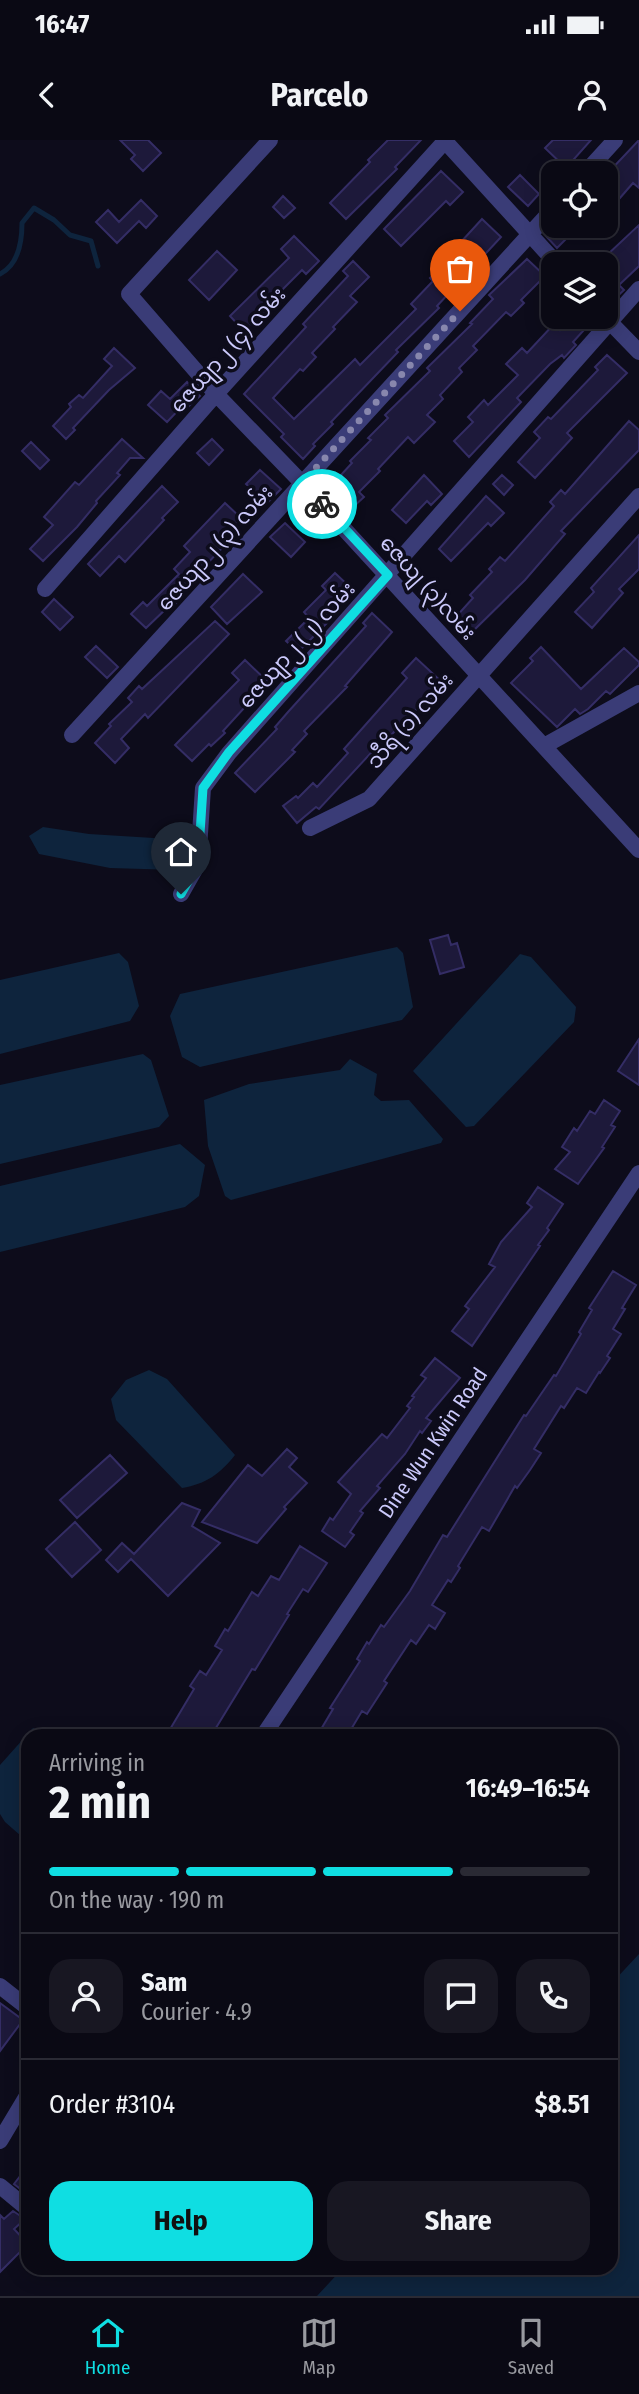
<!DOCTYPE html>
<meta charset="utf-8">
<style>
:root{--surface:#0a0914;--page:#181722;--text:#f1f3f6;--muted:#999aa0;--line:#2a2a34;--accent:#0fdee2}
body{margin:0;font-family:"Fira Sans Condensed","Noto Sans Myanmar",sans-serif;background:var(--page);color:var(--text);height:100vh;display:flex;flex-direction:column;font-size:26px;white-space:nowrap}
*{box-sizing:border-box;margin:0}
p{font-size:23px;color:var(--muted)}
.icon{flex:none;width:38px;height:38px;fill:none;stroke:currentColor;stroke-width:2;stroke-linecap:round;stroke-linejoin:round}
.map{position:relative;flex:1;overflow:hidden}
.drawer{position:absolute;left:21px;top:1589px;width:597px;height:546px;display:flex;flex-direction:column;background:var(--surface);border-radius:21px;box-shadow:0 4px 18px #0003,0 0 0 2px var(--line)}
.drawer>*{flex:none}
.controls{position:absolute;left:541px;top:21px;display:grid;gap:14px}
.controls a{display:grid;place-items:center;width:77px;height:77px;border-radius:14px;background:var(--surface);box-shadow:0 4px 18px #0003,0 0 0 2px var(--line);font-size:35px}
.pin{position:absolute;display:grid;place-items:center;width:60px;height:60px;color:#fff;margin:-72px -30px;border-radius:50% 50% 50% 0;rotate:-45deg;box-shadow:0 0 7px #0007}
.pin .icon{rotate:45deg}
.courier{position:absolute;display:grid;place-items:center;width:70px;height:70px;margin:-35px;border:5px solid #0fdee2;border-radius:50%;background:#fff;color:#222;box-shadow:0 2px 9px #0007}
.summary em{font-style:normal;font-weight:700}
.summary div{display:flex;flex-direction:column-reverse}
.summary{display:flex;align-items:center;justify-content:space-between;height:119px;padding:0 28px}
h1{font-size:46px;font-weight:700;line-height:52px}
.bar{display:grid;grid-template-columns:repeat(4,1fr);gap:10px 7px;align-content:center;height:84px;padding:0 28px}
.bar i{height:9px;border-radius:5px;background:var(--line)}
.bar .on{background:var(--accent)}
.bar p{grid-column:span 4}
.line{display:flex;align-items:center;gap:18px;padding:0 28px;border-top:2px solid var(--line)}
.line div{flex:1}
.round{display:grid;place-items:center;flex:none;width:74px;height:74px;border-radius:21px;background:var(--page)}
.button{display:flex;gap:14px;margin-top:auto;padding:14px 28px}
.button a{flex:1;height:80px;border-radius:21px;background:var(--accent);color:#111;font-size:28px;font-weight:700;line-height:80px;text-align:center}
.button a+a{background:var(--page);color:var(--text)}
.status{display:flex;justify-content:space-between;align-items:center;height:49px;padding:0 35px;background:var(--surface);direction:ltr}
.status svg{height:19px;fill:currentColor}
header{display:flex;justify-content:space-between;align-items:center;height:91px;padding:0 28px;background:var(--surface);font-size:32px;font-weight:700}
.dock{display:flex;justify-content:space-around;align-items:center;height:98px;border-top:2px solid var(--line);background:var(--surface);font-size:19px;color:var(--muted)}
.dock a{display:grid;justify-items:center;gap:4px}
.dock .on{color:var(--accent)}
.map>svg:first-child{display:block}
.water{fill:#0e243d}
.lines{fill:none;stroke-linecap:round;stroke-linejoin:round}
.stream{stroke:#0e243d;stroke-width:5}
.building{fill:#1d193a;stroke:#342d65;stroke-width:2}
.street{stroke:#3a3c77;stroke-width:16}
.done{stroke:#8887ad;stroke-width:7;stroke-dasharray:0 12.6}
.route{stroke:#0fdee2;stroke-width:9}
.labels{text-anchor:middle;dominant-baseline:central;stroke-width:7;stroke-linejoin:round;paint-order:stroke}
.street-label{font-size:21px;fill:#cbc9fb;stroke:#0d0c1b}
</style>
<div class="status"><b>16:47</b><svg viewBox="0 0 49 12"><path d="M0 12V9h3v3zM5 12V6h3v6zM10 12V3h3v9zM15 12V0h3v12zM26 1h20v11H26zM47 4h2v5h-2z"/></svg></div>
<header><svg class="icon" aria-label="back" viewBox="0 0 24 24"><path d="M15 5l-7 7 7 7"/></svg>Parcelo<svg class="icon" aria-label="person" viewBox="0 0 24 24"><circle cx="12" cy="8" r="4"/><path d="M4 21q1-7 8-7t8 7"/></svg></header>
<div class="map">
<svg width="639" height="2156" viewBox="0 0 639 2156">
<rect width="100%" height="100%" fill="#0d0c1b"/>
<!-- water -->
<path class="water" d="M43 687 89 694 186 700 185 725 177 730 110 728 39 714 29 696Z
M397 807 403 813 413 867 402 880 200 927 182 917 170 876 180 854Z
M119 813 128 822 139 866 130 881 0 914V840Z
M520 814 531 817 576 867 574 882 474 986 466 987 413 931Z
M143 914 151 920 169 976 159 987 0 1024V945Z
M350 919 377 934 374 955 381 961 409 960 443 999 441 1003 231 1060 225 1056 208 1006 204 960 249 944 340 930Z
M180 1004 205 1025 199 1056 185 1067 0 1112V1046Z
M149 1230 167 1239 235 1315C220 1334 206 1344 182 1348L116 1280 111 1259 126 1240Z
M33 1588 53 1596H28V1702L5 1682 0 1674V1625Z
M639 1814V2156H317L343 2128H611V1844Z"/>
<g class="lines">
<!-- stream -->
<path class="stream" d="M0 134C18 125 22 102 22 83L34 68 54 80 70 95 91 101 98 126"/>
</g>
<!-- building -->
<path class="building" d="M120 0H148L161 13 143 31 131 19 135 15Z
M388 0H421L395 27 397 29 346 79 330 63 370 22 368 20Z
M553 0H591L566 28 545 8Z
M639 0V48L633 43 606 74V35Z
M441 31 463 52 450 65 446 61 401 106 384 89Z
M520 35 539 54 528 66 508 47Z
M283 56 295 68 284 78 273 67Z
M141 60 157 76 146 88 139 81 117 103 96 82 108 70 119 82Z
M482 79 501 97 437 166 439 168 396 210 398 212 331 282 333 284 313 304 315 306 303 319 281 297 284 294 244 254 306 187 303 184 348 136 343 131 353 121 369 137 350 156 357 162 333 187 335 189 312 213 316 217 303 231 300 229 273 258 294 279 355 219 360 225 416 169 411 164 433 141 430 138 451 117 449 115Z
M639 85V126L619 145 624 150 606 167V116Z
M556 86H563L571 94 557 108 546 96Z
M294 96 319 121 306 134 302 130 269 163 273 167 263 177 260 175 244 191 230 176 289 118 281 109Z
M217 111 237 130 209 160 189 140Z
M527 119 545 136 521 160 524 163 511 176 506 172 473 206 477 210 459 228 462 232 440 255 443 259 427 275 435 282 414 303 408 297 378 329 380 331 359 352 364 357 351 369 329 348 352 323 350 321 371 300 368 298 388 278 385 275 430 231 427 228 472 184 470 183 493 159 489 155Z
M571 179 583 191 573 202 576 205 564 218 562 215 550 224 517 258 521 262 469 317 454 301 473 282 468 277 484 260 488 265 518 235 506 224 522 208 527 213 554 184 560 190Z
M114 208 135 228 109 250 73 288 75 290 66 299 53 286 71 267 69 264 79 255 83 258 112 226 104 219Z
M607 215 627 233 567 293 572 298 535 338 518 322 540 298 534 292 548 277 551 279 575 254 598 230 595 227Z
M187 242 200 256 189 266 185 263 167 282 148 265 161 251 170 259Z
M629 281 639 290V310L561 391 565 394 525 440 470 494 454 479 473 458 470 455 492 432 489 429 500 417 505 421 554 366 550 362 561 350 565 354Z
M122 299 143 318H130L117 333 120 335 96 361 97 363 77 387 43 421 30 409 53 385 44 377 75 342 79 345Z
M212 299 223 310 209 325 197 313Z
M31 302 49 320 40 329 22 311Z
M260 330 281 349 267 363 246 344Z
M424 335 442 354 431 365 427 361 406 383 392 370Z
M502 335 513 345 504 355 493 344Z
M162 346 178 362 162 378 164 380 125 422 119 416 100 436 88 424Z
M486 356 504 373 491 386 488 383 451 421 439 409Z
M225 363 241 378 220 400 225 405 178 454 181 458 170 469 168 467 146 488 131 474 143 462 147 466 179 434 174 429 190 412 184 406Z
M285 383 305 402 291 417 270 397Z
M639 395V429L619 449 623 453 592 488 575 472 594 452 591 448Z
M335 433 353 450 330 474 333 477 298 512 286 501 309 478 304 472 326 450 322 446Z
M243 434 262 452 227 484 211 467Z
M54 459 73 477 60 490 42 472Z
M372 473 392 492 345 546 347 547 304 591 307 594 292 610 295 612 255 652 235 633 277 589 275 587 288 572 366 486 363 483Z
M215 481 229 494 148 578 145 574 121 599 129 608 115 623 95 603 111 586 109 584 132 562 128 558 139 546 142 549Z
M96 506 118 527 107 538 85 517Z
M541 507 581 549 624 508 639 522V525L610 554 606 551 588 569 580 574 575 569 557 587 511 543 533 521 530 518Z
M416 518 445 545 431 560 429 558 404 581 384 603 382 601 319 669 316 667 297 683 283 666 296 656 298 658 313 643 317 647 348 613 344 609 407 538 402 533Z
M245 520 268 542 223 591 225 593 211 606 209 604 192 621 175 605 239 540 232 533Z
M448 795 451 805 457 803 464 827 440 834 430 800Z
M639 899V945L618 931Z
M604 960 620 971 611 985 615 987 602 1007 604 1008 578 1044 555 1029 570 1012 562 1007 574 988 577 991 590 971 595 974Z
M538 1047 563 1064 547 1088 549 1090 538 1105 540 1106 472 1206 452 1191 469 1169 465 1166 495 1127 489 1124 501 1102 532 1067 527 1063Z
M613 1131 636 1145 622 1168 625 1169 613 1189 621 1194 607 1216 610 1218 600 1233 599 1232 586 1253 577 1248 564 1268 561 1266 534 1309 541 1313 530 1330 517 1348 515 1346 489 1391 482 1387 458 1426 460 1428 451 1442 448 1440 432 1465 445 1473 435 1489 429 1485 416 1504 411 1500 384 1541 387 1543 367 1574 362 1571 347 1596H317L333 1569 330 1568 360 1521 357 1519 367 1502 369 1504 381 1485 384 1487 410 1451 443 1395 447 1397 524 1275 526 1276 554 1235 556 1236 581 1194 579 1192 592 1170 589 1168Z
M435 1218 460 1238 426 1278 431 1281 422 1293 420 1291 405 1314 377 1346 380 1348 360 1371 363 1373 350 1392 354 1395 345 1407 322 1391 330 1378 333 1380 351 1354 338 1342 382 1294 387 1298 410 1268 407 1266 414 1257 412 1256 426 1238 421 1235Z
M287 1309 297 1318 289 1327 307 1343 284 1367 286 1369 257 1403 202 1382 248 1325 262 1336Z
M110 1315 127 1333 77 1378 60 1360Z
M182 1363 200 1370 192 1386 220 1403 168 1456 131 1419 118 1432 106 1420 122 1403 134 1414Z
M75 1382 101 1410 72 1437 46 1409Z
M300 1406 327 1423 308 1452 303 1449 287 1474 289 1475 255 1530 252 1529 211 1596H166L194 1549 190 1546 200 1531 206 1535 222 1510 215 1506 225 1489 228 1491 252 1452 258 1456 271 1436 279 1440Z
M0 1863 23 1880 0 1911Z
M28 2026V2055L14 2044Z
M13 2071 25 2079 14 2089 28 2104 0 2132V2075L4 2079Z"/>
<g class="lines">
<!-- street -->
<path class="street" d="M270 0 129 154 216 254 302 343 639 710
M444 0 557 124
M585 33 615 0
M605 177 639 212
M45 449 216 254 446 0
M72 595 553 69
M544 606 639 553
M310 688 369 659 639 356
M181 754 198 724 203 648 229 613 639 149
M263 1596 639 1033
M0 1846 28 1868
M0 2001 28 1954
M0 2046 28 2069"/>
</g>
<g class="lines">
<!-- done -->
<path class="done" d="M322 364 302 343 460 171"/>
<!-- route -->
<path class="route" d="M181 754 198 724 203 648 229 612 388 435 322 364"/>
</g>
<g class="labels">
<!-- street labels -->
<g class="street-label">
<text transform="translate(228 210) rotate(-48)">ဇေယျာ၂ (၄) လမ်း</text>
<text transform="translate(215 408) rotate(-48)">ဇေယျာ၂ (၃) လမ်း</text>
<text transform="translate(428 448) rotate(48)">ဇေယျ (၃)လမ်း</text>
<text transform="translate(297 505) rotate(-48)">ဇေယျာ၂ (၂) လမ်း</text>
<text transform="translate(410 581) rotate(-49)">သီရိ (၁) လမ်း</text>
<text transform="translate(433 1303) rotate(-56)">Dine Wun Kwin Road</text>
</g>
</g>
</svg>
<div class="controls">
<a><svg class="icon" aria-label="locate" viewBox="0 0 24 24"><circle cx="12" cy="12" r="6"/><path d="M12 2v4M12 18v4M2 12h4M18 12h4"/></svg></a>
<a><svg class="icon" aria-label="layers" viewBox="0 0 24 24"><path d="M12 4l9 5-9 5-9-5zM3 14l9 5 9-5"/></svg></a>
</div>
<div class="pin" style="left:460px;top:171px;background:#ea580c"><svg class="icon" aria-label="bag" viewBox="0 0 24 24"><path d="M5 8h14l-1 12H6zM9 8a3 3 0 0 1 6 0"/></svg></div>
<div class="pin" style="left:181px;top:754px;background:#1f2937"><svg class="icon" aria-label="home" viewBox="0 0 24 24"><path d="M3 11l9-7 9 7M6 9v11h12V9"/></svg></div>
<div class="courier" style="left:322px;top:364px"><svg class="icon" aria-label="bike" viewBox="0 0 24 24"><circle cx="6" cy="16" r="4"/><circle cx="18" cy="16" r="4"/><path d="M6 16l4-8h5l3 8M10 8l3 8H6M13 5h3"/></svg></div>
<section class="drawer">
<div class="summary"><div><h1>2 min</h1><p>Arriving in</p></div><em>16:49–16:54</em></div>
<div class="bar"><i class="on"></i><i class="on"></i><i class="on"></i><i></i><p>On the way · 190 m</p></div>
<div class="line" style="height:126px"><a class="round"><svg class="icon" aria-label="person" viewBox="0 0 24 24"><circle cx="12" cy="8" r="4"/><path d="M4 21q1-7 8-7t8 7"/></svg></a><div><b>Sam</b><p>Courier · 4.9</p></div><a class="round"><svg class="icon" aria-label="chat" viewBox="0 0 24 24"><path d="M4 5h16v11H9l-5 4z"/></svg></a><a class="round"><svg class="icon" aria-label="phone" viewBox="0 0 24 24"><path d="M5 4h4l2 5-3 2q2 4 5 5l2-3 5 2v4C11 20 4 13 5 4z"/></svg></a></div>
<div class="line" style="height:91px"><div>Order #3104</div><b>$8.51</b></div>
<div class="button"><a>Help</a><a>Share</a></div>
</section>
</div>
<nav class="dock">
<a class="on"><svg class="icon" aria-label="home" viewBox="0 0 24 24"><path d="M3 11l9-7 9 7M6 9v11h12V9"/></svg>Home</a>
<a><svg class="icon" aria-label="map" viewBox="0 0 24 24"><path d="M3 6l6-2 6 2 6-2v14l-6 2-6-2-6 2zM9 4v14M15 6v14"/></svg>Map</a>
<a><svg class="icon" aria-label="saved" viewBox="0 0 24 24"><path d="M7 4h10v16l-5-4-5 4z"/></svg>Saved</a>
</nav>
